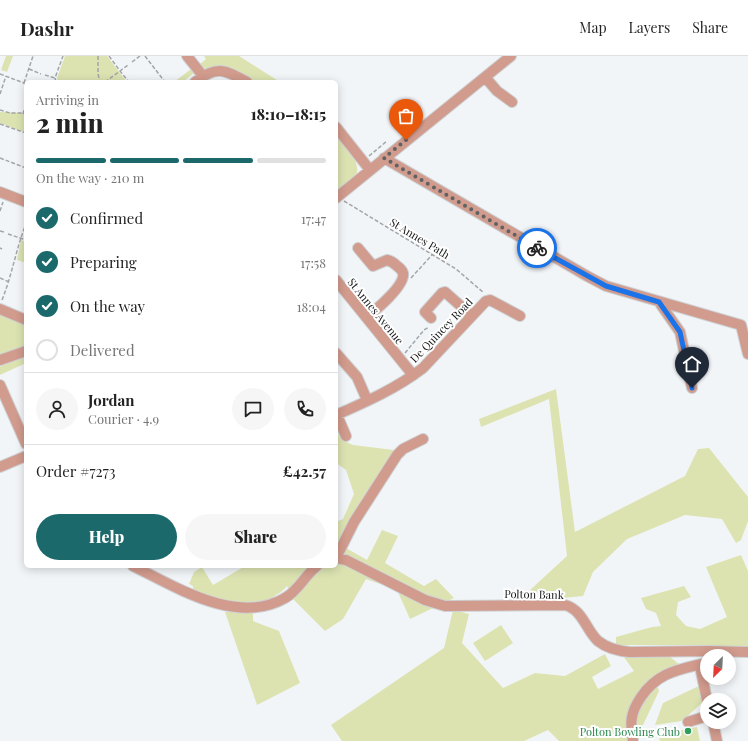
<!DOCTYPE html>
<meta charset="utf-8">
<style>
:root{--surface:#fff;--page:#f6f6f6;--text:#222;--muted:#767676;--line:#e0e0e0;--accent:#1c696c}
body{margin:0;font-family:"Playfair Display",serif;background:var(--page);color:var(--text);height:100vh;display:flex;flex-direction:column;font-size:15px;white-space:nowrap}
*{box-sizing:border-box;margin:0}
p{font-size:13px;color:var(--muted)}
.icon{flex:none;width:22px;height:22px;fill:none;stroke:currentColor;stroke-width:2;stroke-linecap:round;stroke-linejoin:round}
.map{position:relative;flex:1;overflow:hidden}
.sheet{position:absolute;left:24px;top:24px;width:314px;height:488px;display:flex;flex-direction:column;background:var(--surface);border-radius:6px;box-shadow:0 2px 10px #0003}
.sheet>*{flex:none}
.needle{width:26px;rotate:204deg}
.controls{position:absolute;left:700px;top:593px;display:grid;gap:8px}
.controls a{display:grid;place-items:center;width:36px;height:36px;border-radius:50%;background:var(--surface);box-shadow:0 2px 10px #0003;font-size:20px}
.pin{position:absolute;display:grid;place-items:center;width:34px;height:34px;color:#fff;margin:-41px -17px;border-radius:50% 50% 50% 0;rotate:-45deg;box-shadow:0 0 4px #0007}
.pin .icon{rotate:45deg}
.courier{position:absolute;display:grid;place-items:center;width:40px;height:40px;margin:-20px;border:3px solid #1a73e8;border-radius:50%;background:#fff;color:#222;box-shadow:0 1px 5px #0007}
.headline em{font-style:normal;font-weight:800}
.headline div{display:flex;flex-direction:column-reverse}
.headline{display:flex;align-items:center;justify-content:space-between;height:68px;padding:0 12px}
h1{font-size:26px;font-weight:800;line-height:30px}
.bar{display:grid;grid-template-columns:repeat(4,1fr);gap:6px 4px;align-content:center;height:48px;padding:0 12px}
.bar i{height:5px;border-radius:3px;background:var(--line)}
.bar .on{background:var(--accent)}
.bar p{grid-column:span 4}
.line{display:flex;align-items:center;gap:10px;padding:0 12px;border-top:1px solid var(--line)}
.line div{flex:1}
.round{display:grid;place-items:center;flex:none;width:42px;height:42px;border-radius:21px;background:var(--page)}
ol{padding:0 12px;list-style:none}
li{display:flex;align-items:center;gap:12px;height:44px}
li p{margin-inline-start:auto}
li .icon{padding:4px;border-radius:50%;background:var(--accent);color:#fff;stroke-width:4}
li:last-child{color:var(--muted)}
li i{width:22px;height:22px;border:2px solid var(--line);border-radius:50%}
.cta{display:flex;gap:8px;margin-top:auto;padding:8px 12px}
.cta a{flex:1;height:46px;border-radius:24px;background:var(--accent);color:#fff;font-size:16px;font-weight:800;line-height:46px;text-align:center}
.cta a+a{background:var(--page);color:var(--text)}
header{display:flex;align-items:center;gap:24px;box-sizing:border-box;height:56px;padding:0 20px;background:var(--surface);border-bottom:1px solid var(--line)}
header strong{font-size:19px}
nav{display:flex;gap:22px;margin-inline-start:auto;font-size:14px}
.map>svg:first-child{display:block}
.green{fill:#dce3b1}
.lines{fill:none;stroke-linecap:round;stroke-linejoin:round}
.minor-casing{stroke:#ced1d4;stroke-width:12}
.path{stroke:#a3a5a8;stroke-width:1.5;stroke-dasharray:4 2;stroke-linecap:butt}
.minor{stroke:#d19b8d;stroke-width:10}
.done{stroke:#606264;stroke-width:4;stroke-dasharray:0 7.2}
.route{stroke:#1a73e8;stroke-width:5}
.leisure-dot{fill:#2e9e5b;stroke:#fff;stroke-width:1.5}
.labels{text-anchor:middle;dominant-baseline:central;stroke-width:4;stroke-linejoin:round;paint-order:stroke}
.street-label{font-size:11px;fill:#121314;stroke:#fff}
.leisure-label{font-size:11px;fill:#27864d;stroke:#fff;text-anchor:end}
</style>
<header>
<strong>Dashr</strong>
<nav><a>Map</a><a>Layers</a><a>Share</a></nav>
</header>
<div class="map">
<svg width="748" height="685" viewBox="0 0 748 685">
<rect width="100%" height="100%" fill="#f2f5f8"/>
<!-- green -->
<path class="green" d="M6 0H13L7 16 1 14Z
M65 0H107L127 26H58L57 22Z
M204 0H239L280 26H252L234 15 207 14 199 9 206 3Z
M191 13 194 17 183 26H174Z
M26 52V77L0 67V56L24 57Z
M336 81C344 90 364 107 355 121 351 127 342 132 336 137Z
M21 184 26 186V207L17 204Z
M0 258 26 268V291L0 299Z
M26 300V307L0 319V311L2 308Z
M556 333 575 476 685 420 698 393 709 392 748 441V465L741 484 736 487 722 463 685 459 627 483 593 516 583 540 554 543 530 534 567 500 549 343 481 371 479 363Z
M336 375 342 384 353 389 394 394 360 446 364 459 346 492 367 504 382 474 398 480 385 507 424 530 436 523 454 542 410 563 397 534 366 523 343 563 325 575 292 542 287 530C282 537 275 538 270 544L243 547 227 546 193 535V530L189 528 194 516 202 511 213 529 245 510H290V511L291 510H336V466L343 463 354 438 346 414 336 407Z
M741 499 748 515V593L710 589H616V581L652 571 661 570 656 557 646 553 641 542 684 530 691 541 678 546 676 559 686 570 700 573 727 561 706 511Z
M453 554 469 558 462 587 503 632 535 617 565 620 605 598 611 610 592 621 598 633 634 615 621 597 669 600 680 609 654 619 659 635 643 669 626 671 630 685H559L548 674 524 685H342L331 669 444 592Z
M225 556H253V565L279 575 300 627 257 649Z
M501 569 513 587 485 605 473 587Z
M701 629 702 647 682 665 655 669 663 647Z
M697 671 700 685H660L658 679Z"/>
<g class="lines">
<defs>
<path id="minor" d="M187 0 203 20
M485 21 497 35 512 46
M195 26C217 9 225 14 247 26
M336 71 370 114
M384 102 587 220 606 230 741 269 748 298
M0 136 26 146
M336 142 511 0
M358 192 373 210 387 204C392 205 394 207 397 210 400 212 402 214 403 217 406 229 375 255 366 261
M336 224 413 319
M659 246 680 276 692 332
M0 253 26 264
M431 262 425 256 442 237 445 236 472 260
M336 297 357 321 367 344
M0 304 26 295
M0 329 26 388
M336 359C366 346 397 332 423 312L486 245 490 244 520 260
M337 359 346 380
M0 411 26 400
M336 502 346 504 425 544 445 550 565 549C583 554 586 574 598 585 608 593 619 595 630 596L708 595 748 596
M336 502 354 466 397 399 403 393 423 383
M133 510C176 531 237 570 285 542 298 535 305 519 317 510
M707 607 702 611 701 615 707 644
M688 666 707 660
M713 666 717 685
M633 685C630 667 630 657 641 641 658 616 678 614 705 607"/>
</defs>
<!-- minor casing -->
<use href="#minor" class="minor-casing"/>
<!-- path -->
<path class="path" d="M98 0V18L100 26
M109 0 120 15 128 9
M145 0 165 26
M132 6 140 0
M29 13 41 18
M0 18 24 27 26 31
M45 19 55 22
M56 26 55 22 63 0
M105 26 120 15 129 26
M24 27 33 0
M0 38 6 20
M0 54 10 57H26
M23 58 26 47
M0 68 26 77
M369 100 387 85
M0 102 26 112
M344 145 456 213 484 237
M0 155 3 146
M0 175 4 176
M8 178 26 184
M0 192 2 193
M0 222 9 226
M411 222 432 199
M2 244C12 219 16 193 26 168
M405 297 424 274 429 271"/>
<!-- minor -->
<use href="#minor" class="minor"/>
</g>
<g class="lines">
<!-- done -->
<path class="done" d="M406 84 384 102 537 192"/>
<!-- route -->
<path class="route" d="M537 192 606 230 659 246 680 276 692 332"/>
</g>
<!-- markers -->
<circle class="leisure-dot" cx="688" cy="675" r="4"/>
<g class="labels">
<!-- street labels -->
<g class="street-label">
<text transform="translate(420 182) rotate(31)">St Annes Path</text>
<text transform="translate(376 255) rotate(51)">St Annes Avenue</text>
<text transform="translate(441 274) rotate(-46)">De Quincey Road</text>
<text transform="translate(534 538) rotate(1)">Polton Bank</text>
</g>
<!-- leisure labels -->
<g class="leisure-label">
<text x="680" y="675">Polton Bowling Club</text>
</g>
</g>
</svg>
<div class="controls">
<a><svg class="needle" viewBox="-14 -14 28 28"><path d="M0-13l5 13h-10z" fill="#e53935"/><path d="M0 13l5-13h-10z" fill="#767676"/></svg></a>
<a><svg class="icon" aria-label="layers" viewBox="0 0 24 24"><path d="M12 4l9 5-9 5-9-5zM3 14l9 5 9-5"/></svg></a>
</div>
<div class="pin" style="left:406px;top:84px;background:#ea580c"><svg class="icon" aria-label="bag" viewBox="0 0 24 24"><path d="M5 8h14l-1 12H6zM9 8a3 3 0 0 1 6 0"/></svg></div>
<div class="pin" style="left:692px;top:332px;background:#1f2937"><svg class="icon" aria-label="home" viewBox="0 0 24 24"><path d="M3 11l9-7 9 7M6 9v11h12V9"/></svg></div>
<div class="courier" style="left:537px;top:192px"><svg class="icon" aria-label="bike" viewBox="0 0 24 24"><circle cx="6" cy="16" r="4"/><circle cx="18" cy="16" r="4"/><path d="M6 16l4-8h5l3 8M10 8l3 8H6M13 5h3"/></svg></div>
<section class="sheet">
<div class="headline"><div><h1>2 min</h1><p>Arriving in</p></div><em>18:10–18:15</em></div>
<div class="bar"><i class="on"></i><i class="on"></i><i class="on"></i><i></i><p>On the way · 210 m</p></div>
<ol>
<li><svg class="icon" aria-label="check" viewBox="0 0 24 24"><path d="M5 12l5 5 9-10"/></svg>Confirmed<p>17:47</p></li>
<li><svg class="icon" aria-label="check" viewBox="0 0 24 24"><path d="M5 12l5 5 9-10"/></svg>Preparing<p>17:58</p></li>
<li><svg class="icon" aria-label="check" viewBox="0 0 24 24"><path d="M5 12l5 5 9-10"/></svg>On the way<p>18:04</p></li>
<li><i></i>Delivered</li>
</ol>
<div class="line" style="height:72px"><a class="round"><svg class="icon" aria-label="person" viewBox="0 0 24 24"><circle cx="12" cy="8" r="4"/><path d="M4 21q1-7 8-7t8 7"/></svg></a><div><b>Jordan</b><p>Courier · 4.9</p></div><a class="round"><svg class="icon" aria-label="chat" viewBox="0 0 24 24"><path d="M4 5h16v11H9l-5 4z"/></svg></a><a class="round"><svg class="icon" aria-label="phone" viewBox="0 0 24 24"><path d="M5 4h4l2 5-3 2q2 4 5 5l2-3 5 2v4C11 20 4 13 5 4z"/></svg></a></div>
<div class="line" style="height:52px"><div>Order #7273</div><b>£42.57</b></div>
<div class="cta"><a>Help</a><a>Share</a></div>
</section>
</div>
